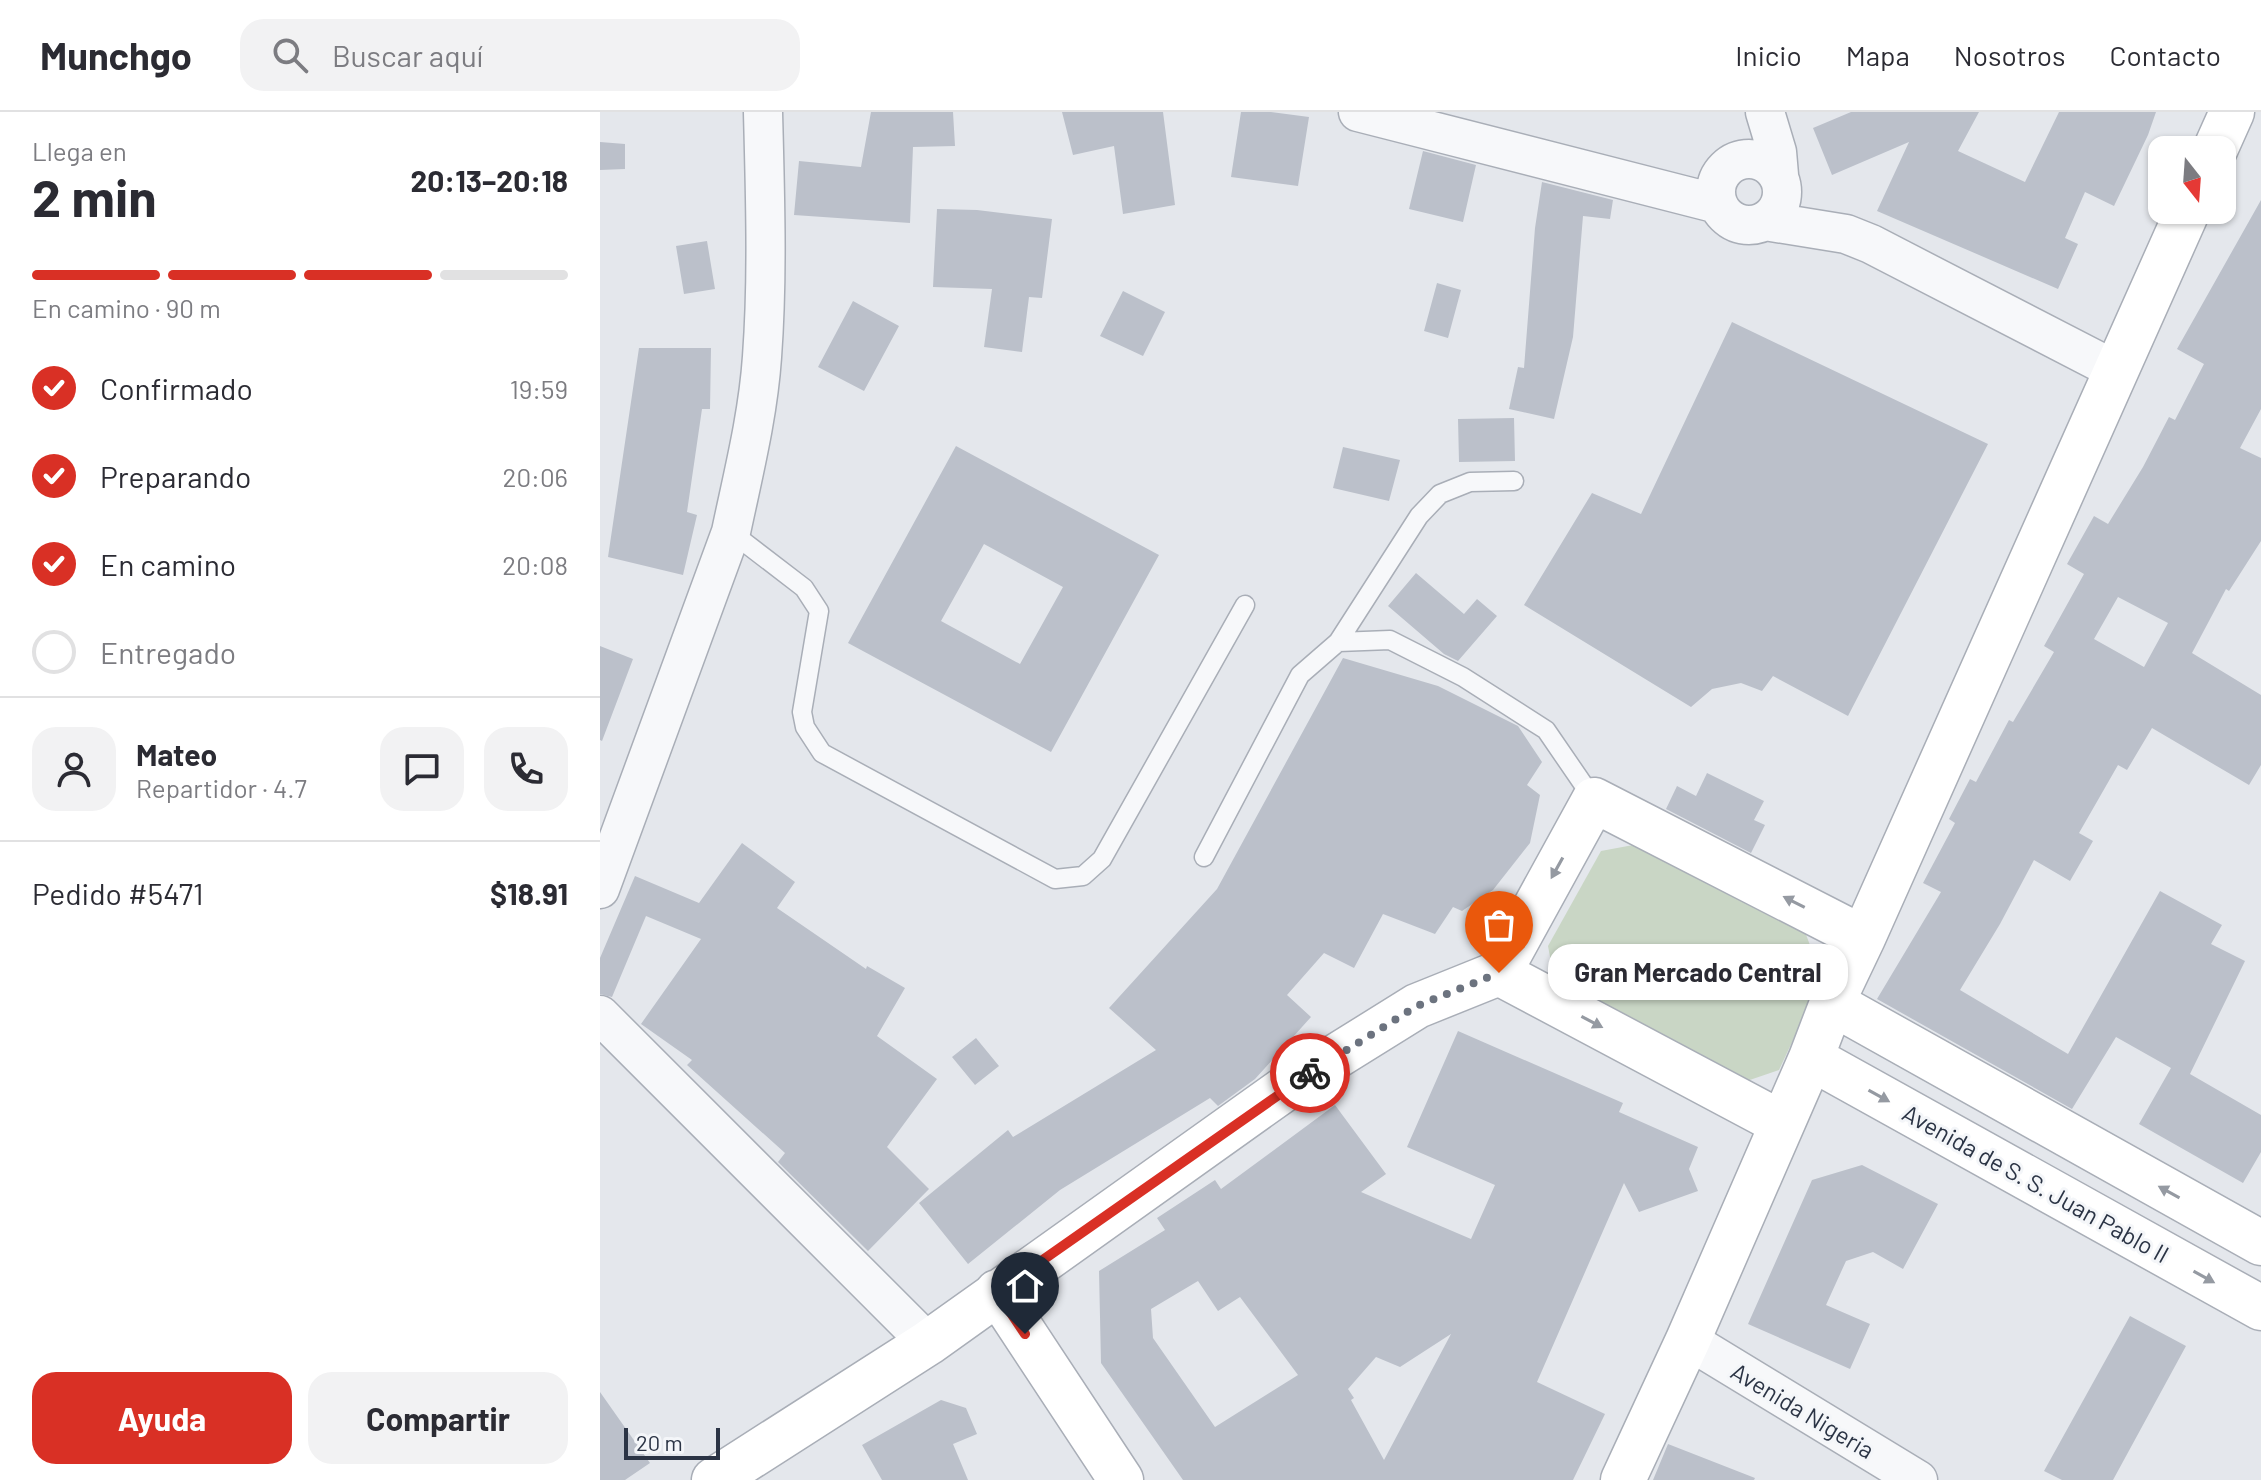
<!DOCTYPE html>
<html lang="es">
<meta charset="utf-8">
<style>
:root{--surface:#fff;--page:#f2f2f3;--text:#2b2b33;--muted:#7c7c81;--line:#e1e1e2;--accent:#d93025}
body{margin:0;font-family:Barlow,sans-serif;background:var(--page);color:var(--text);height:100vh;display:flex;flex-direction:column;font-size:30px;white-space:nowrap}
*{box-sizing:border-box;margin:0}
p{font-size:26px;color:var(--muted)}
.icon{flex:none;width:44px;height:44px;fill:none;stroke:currentColor;stroke-width:2;stroke-linecap:round;stroke-linejoin:round}
.map{position:relative;flex:1;overflow:hidden}
.drawer{display:flex;flex-direction:column;background:var(--surface);width:600px}
.drawer>*{flex:none}
.needle{width:52px;rotate:163deg}
.fabs{position:absolute;left:1548px;top:24px;display:grid;gap:16px}
.fabs a{display:grid;place-items:center;width:88px;height:88px;border-radius:16px;background:var(--surface);box-shadow:0 2px 6px #0004;font-size:40px}
.scale{position:absolute;left:24px;bottom:20px;width:96px;box-sizing:border-box;padding-left:8px;border:4px solid #2b3445;border-top:0;font-size:22px;line-height:28px;white-space:nowrap;color:#2b3445;-webkit-text-stroke:6px #f4f6f9;paint-order:stroke}
.pin{position:absolute;display:grid;place-items:center;width:68px;height:68px;color:#fff;margin:-82px -34px;border-radius:50% 50% 50% 0;rotate:-45deg;box-shadow:0 0 8px #0007}
.pin .icon{rotate:45deg}
.courier{position:absolute;display:grid;place-items:center;width:80px;height:80px;margin:-40px;border:6px solid #d93025;border-radius:50%;background:#fff;color:#222;box-shadow:0 2px 10px #0007}
.bubble{position:absolute;height:56px;border-radius:24px;background:var(--surface);box-shadow:0 2px 6px #0004;font-size:26px;font-weight:700;line-height:56px;text-align:center}
.overview em{font-style:normal;font-weight:700}
.overview div{display:flex;flex-direction:column-reverse}
.overview{display:flex;align-items:center;justify-content:space-between;height:136px;padding:0 32px}
h1{font-size:52px;font-weight:700;line-height:60px}
.bar{display:grid;grid-template-columns:repeat(4,1fr);gap:12px 8px;align-content:center;height:96px;padding:0 32px}
.bar i{height:10px;border-radius:6px;background:var(--line)}
.bar .selected{background:var(--accent)}
.bar p{grid-column:span 4}
.line{display:flex;align-items:center;gap:20px;padding:0 32px;border-top:2px solid var(--line)}
.line div{flex:1}
.round{display:grid;place-items:center;flex:none;width:84px;height:84px;border-radius:24px;background:var(--page)}
ol{padding:0 32px;list-style:none}
li{display:flex;align-items:center;gap:24px;height:88px}
li p{margin-inline-start:auto}
li .icon{padding:8px;border-radius:50%;background:var(--accent);color:#fff;stroke-width:4}
li:last-child{color:var(--muted)}
li i{width:44px;height:44px;border:4px solid var(--line);border-radius:50%}
.primary-button{display:flex;gap:16px;margin-top:auto;padding:16px 32px}
.primary-button a{flex:1;height:92px;border-radius:24px;background:var(--accent);color:#fff;font-size:32px;font-weight:700;line-height:92px;text-align:center}
.primary-button a+a{background:var(--page);color:var(--text)}
header{display:flex;align-items:center;gap:48px;box-sizing:border-box;height:112px;padding:0 40px;background:var(--surface);border-bottom:2px solid var(--line)}
header strong{font-size:38px}
nav{display:flex;gap:44px;margin-inline-start:auto;font-size:28px}
.search{width:560px;height:72px;background:var(--page);display:flex;align-items:center;gap:20px;box-sizing:border-box;padding:0 28px;border-radius:24px;color:var(--muted);font-size:30px}
main{display:flex;flex:1;min-height:0}
.map>svg:first-child{display:block}
.green{fill:#c9d6c5}
.building{fill:#bbc0ca;fill-rule:evenodd}
.lines{fill:none;stroke-linecap:round;stroke-linejoin:round}
.lane-casing{stroke:#a9aeb7;stroke-width:21}
.street-casing{stroke:#a9aeb7;stroke-width:41}
.secondary-casing{stroke:#a9aeb7;stroke-width:47}
.lane{stroke:#f7f8fa;stroke-width:18}
.street{stroke:#f7f8fa;stroke-width:38}
.secondary{stroke:#fff;stroke-width:44}
.oneway{fill:#959aa2}
.done{stroke:#6c737f;stroke-width:8;stroke-dasharray:0 14.4}
.route{stroke:#d93025;stroke-width:10}
.labels{text-anchor:middle;dominant-baseline:central;stroke-width:6;stroke-linejoin:round;paint-order:stroke}
.street-label{font-size:24px;fill:#2b3445;stroke:#f4f6f9}
</style>
<header>
<strong>Munchgo</strong>
<div class="search"><svg class="icon" aria-label="search" viewBox="0 0 24 24"><circle cx="10" cy="10" r="6"/><path d="M15 15l6 6"/></svg>Buscar aquí</div>
<nav><a>Inicio</a><a>Mapa</a><a>Nosotros</a><a>Contacto</a></nav>
</header>
<main>
<section class="drawer">
<div class="overview"><div><h1>2 min</h1><p>Llega en</p></div><em>20:13–20:18</em></div>
<div class="bar"><i class="selected"></i><i class="selected"></i><i class="selected"></i><i></i><p>En camino · 90 m</p></div>
<ol>
<li><svg class="icon" aria-label="check" viewBox="0 0 24 24"><path d="M5 12l5 5 9-10"/></svg>Confirmado<p>19:59</p></li>
<li><svg class="icon" aria-label="check" viewBox="0 0 24 24"><path d="M5 12l5 5 9-10"/></svg>Preparando<p>20:06</p></li>
<li><svg class="icon" aria-label="check" viewBox="0 0 24 24"><path d="M5 12l5 5 9-10"/></svg>En camino<p>20:08</p></li>
<li><i></i>Entregado</li>
</ol>
<div class="line" style="height:144px"><a class="round"><svg class="icon" aria-label="person" viewBox="0 0 24 24"><circle cx="12" cy="8" r="4"/><path d="M4 21q1-7 8-7t8 7"/></svg></a><div><b>Mateo</b><p>Repartidor · 4.7</p></div><a class="round"><svg class="icon" aria-label="chat" viewBox="0 0 24 24"><path d="M4 5h16v11H9l-5 4z"/></svg></a><a class="round"><svg class="icon" aria-label="phone" viewBox="0 0 24 24"><path d="M5 4h4l2 5-3 2q2 4 5 5l2-3 5 2v4C11 20 4 13 5 4z"/></svg></a></div>
<div class="line" style="height:104px"><div>Pedido #5471</div><b>$18.91</b></div>
<div class="primary-button"><a>Ayuda</a><a>Compartir</a></div>
</section>
<div class="map">
<svg width="1661" height="1368" viewBox="0 0 1661 1368">
<rect width="100%" height="100%" fill="#e4e7ec"/>
<!-- green -->
<path class="green" d="M1044 731 1204 817 1222 866 1179 958 1138 972 956 876 948 834 1001 739Z"/>
<!-- building -->
<path class="building" d="M271 0H353L355 34 313 35 310 111 194 103 199 49 261 55Z
M462 0H563L575 93 523 102 514 34 473 43Z
M641 0H671L709 5 698 74 631 65Z
M1251 0H1379L1358 39 1425 70 1459 0H1556L1548 23 1514 94 1485 80 1465 126 1478 132 1458 177 1277 99 1309 30 1232 63 1213 16Z
M0 30 25 32V57L0 58Z
M823 39 876 53 863 110 809 97Z
M942 70 1013 88 1010 107 983 104 973 225 954 307 909 297 918 255 924 256 935 116Z
M1661 88V297L1640 336 1661 346V429L1629 479 1626 477 1592 541 1661 583V653L1649 673 1552 616 1527 658 1518 653 1479 721 1493 729 1470 769 1434 748 1400 812 1360 878 1468 942 1560 779 1622 813 1611 832 1645 849 1590 962 1661 1003V1040L1643 1071 1539 1012 1571 956 1516 925 1472 997 1277 887 1341 780 1323 771 1355 711 1349 707 1370 667 1376 670 1409 608 1413 610 1454 540 1444 534 1484 462 1467 452 1494 404 1508 412 1543 355 1569 305 1575 308 1604 252 1577 237ZM1518 485 1568 511 1544 555 1494 527Z
M337 97 377 98 452 107 442 186 429 185 422 240 384 235 392 177 333 175Z
M107 129 115 177 84 182 76 134Z
M837 171 861 178 848 226 824 219Z
M523 179 565 200 543 244 500 224Z
M253 189 299 214 264 279 218 255Z
M1132 210 1388 332 1248 604 1173 564 1162 579 1141 571 1112 577 1091 595 924 493 992 381 1041 402Z
M39 236H111L110 297H102L87 400 97 403 83 463 8 445Z
M914 306 915 349 859 350 858 307Z
M356 334 559 443 451 640 248 531ZM384 432 463 475 420 552 341 509Z
M743 335 800 348 789 389 733 376Z
M816 461 864 502 877 487 897 504 858 549 844 542 788 494Z
M0 534 33 547 2 629 0 628Z
M743 546 838 574 918 614 942 650 927 673 940 683 930 731 893 778 862 799 853 795 835 822 783 802 754 856 724 841 687 883 711 905 655 967 618 994 610 986 460 1078 368 1152 319 1091 408 1018 413 1025 556 938 509 896 617 777Z
M1107 661 1164 689 1154 708 1165 713 1151 741 1066 697 1077 674 1096 684Z
M142 731 195 770 177 796 266 857 267 854 305 876 277 924 337 967 287 1035 329 1077 268 1139 178 1050 185 1041 87 953 92 948 41 912 101 827 46 804 12 885 0 882V846L35 764 99 791Z
M858 919 1023 991 1019 1000 1098 1035 1089 1057 1098 1079 1039 1100 1024 1071 937 1270 1005 1302 973 1368H583L501 1251 499 1159 565 1118 557 1106 615 1068 621 1077 735 993 786 1062 761 1080 871 1127 895 1073 807 1035ZM598 1169 618 1199 640 1185 698 1263 615 1315 553 1226 551 1197ZM851 1222 809 1301 784 1348 751 1288 754 1286 748 1277 776 1245 800 1255Z
M376 926 399 954 375 973 352 945Z
M1262 1053 1338 1092 1303 1157 1273 1140 1246 1149 1226 1193 1270 1212 1250 1257 1148 1212 1212 1068Z
M1530 1204 1586 1234 1513 1368H1462L1444 1359Z
M0 1280 50 1351 25 1368H0Z
M341 1288 366 1296 377 1322 353 1332 368 1368H282L262 1333Z
M1068 1332 1155 1366 1154 1368H1053Z"/>
<g class="lines">
<defs>
<path id="lane" d="M131 420 204 476 219 499 202 600 205 615 222 641 455 767 483 764 502 747 645 493
M738 530 819 404 840 382 870 370 914 369
M604 745 700 563 738 530 790 528 863 565 946 618 994 688"/>
<path id="street" d="M758 0 1118 92
M1165 0 1177 40 1179 63
M1116 80a33 33 0 1 1 66 0a33 33 0 1 1-66 0Z
M1165 109 1246 122 1271 132 1515 258
M0 777 131 420C143 363 158 304 162 245 168 164 165 81 163 0
M0 903 328 1231
M1088 1228 1318 1368"/>
<path id="secondary" d="M1615 38 1632 0
M899 861 1181 1011
M1232 891 1661 1131
M1211 946 1661 1196
M397 1180 521 1368
M114 1368 328 1231 690 973 817 894 899 861 994 688 1263 826
M1023 1368 1088 1228 1211 946 1232 891 1263 826 1588 98"/>
</defs>
<!-- lane casing -->
<use href="#lane" class="lane-casing"/>
<!-- street casing -->
<use href="#street" class="street-casing"/>
<!-- secondary casing -->
<use href="#secondary" class="secondary-casing"/>
<!-- lane -->
<use href="#lane" class="lane"/>
<!-- street -->
<use href="#street" class="street"/>
<!-- secondary -->
<use href="#secondary" class="secondary"/>
</g>
<!-- one-way arrows -->
<defs><path id="oneway-solid" d="M-6-.8H1V-3.2L6.5 0L1 3.2V.8H-6Z" transform="scale(2)"/></defs>
<g class="oneway">
<use href="#oneway-solid" transform="translate(957 756) rotate(119)"/>
<use href="#oneway-solid" transform="translate(1194 790) rotate(-153)"/>
<use href="#oneway-solid" transform="translate(992 910) rotate(28)"/>
<use href="#oneway-solid" transform="translate(1279 984) rotate(29)"/>
<use href="#oneway-solid" transform="translate(1569 1080) rotate(-151)"/>
<use href="#oneway-solid" transform="translate(1604 1165) rotate(29)"/>
</g>
<g class="lines">
<!-- done -->
<path class="done" d="M710 961 817 894 899 861"/>
<!-- route -->
<path class="route" d="M425 1222 397 1180 710 961"/>
</g>
<g class="labels">
<!-- street labels -->
<g class="street-label">
<text transform="translate(1436 1071) rotate(29)">Avenida de S. S. Juan Pablo II</text>
<text transform="translate(1203 1298) rotate(31)">Avenida Nigeria</text>
</g>
</g>
</svg>
<div class="fabs">
<a><svg class="needle" viewBox="-14 -14 28 28"><path d="M0-13l5 13h-10z" fill="#e53935"/><path d="M0 13l5-13h-10z" fill="#7c7c81"/></svg></a>
</div>
<div class="scale">20 m</div>
<div class="pin" style="left:899px;top:861px;background:#ea580c"><svg class="icon" aria-label="bag" viewBox="0 0 24 24"><path d="M5 8h14l-1 12H6zM9 8a3 3 0 0 1 6 0"/></svg></div>
<div class="pin" style="left:425px;top:1222px;background:#1f2937"><svg class="icon" aria-label="home" viewBox="0 0 24 24"><path d="M3 11l9-7 9 7M6 9v11h12V9"/></svg></div>
<div class="courier" style="left:710px;top:961px"><svg class="icon" aria-label="bike" viewBox="0 0 24 24"><circle cx="6" cy="16" r="4"/><circle cx="18" cy="16" r="4"/><path d="M6 16l4-8h5l3 8M10 8l3 8H6M13 5h3"/></svg></div>
<div class="bubble" style="left:948px;top:832px;width:300px">Gran Mercado Central</div>
</div>
</main>
